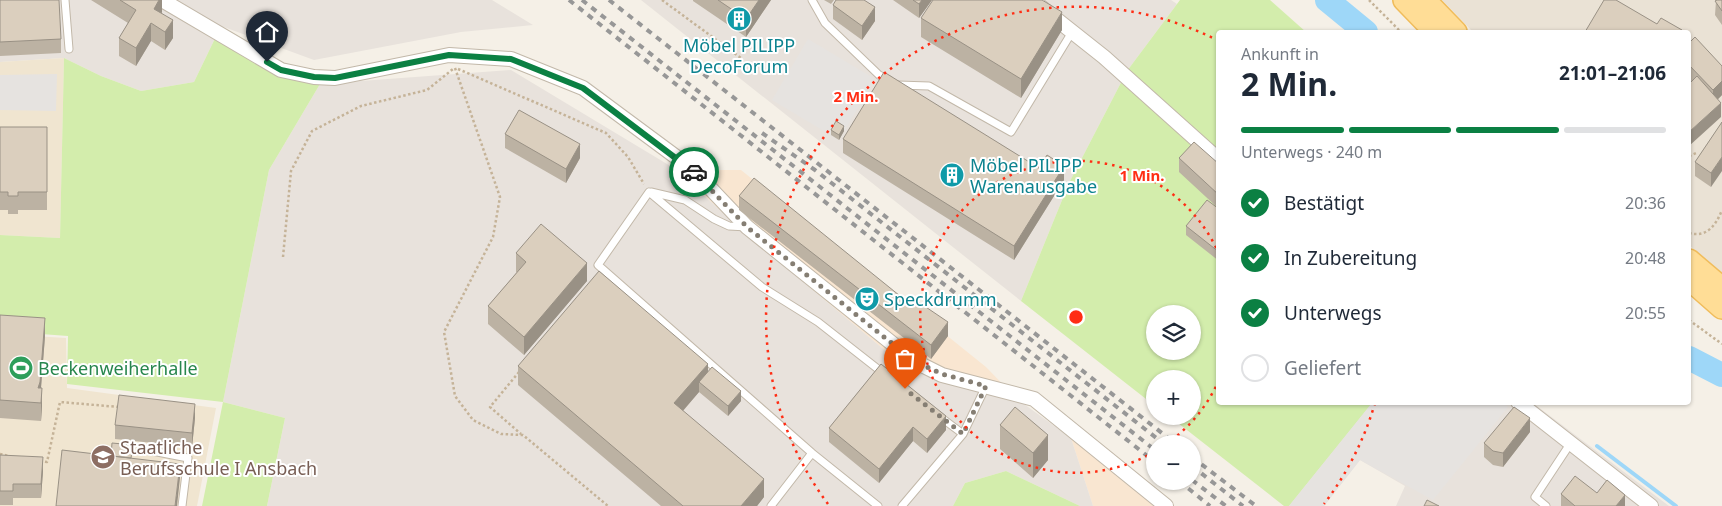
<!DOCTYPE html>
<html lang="de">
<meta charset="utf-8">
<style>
:root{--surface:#fff;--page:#f2f2f3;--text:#1f2937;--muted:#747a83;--line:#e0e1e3;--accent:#0b8043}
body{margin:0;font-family:"Noto Sans",sans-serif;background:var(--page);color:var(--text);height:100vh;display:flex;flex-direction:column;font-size:19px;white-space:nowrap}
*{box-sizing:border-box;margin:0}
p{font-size:16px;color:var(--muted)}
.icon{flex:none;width:28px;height:28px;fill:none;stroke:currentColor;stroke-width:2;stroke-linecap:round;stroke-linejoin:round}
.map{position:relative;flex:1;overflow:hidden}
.details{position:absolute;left:1216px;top:30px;width:475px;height:375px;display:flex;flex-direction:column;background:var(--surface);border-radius:5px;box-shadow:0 1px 4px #0004}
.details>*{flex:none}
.tools{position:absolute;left:1146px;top:305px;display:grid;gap:10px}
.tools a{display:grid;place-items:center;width:55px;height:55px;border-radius:50%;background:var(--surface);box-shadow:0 1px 4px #0004;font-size:25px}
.pin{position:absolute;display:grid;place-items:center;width:42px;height:42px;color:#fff;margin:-51px -21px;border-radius:50% 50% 50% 0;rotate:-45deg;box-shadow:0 0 5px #0007}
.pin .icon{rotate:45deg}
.courier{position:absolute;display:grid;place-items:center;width:50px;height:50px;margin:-25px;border:4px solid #0b8043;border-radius:50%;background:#fff;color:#222;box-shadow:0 1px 6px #0007}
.summary em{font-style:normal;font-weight:700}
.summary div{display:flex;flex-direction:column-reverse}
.summary{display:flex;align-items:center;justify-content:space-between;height:85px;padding:0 25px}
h1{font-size:32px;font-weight:700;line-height:38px}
.bar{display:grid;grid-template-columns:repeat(4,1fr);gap:8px 5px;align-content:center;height:60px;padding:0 25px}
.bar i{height:6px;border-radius:4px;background:var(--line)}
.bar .on{background:var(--accent)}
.bar p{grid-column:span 4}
ol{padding:0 25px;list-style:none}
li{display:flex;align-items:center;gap:15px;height:55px}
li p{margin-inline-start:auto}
li .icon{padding:5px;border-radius:50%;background:var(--accent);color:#fff;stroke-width:4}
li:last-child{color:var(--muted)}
li i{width:28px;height:28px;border:2px solid var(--line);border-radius:50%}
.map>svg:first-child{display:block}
.residential{fill:#eae2d5}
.commercial{fill:#f9e6d1}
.industrial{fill:#e8e2dc}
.education{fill:#f0e5d0}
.green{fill:#d3edac;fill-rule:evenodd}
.parking{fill:#e6e3e0}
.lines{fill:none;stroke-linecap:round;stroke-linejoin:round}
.stream{stroke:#9ed7f8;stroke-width:4}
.river{stroke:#9ed7f8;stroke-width:24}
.lane-casing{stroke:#c2b8a9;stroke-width:9}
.street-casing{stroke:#c2b8a9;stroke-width:16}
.primary-casing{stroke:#f0bc5b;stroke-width:24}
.path{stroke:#c5b398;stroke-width:2.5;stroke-dasharray:2.5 2.5;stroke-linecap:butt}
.lane{stroke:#fff;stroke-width:7}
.street{stroke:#fff;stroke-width:14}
.primary{stroke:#ffdd96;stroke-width:21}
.rail{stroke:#979797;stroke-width:4;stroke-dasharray:6 6;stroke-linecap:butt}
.wall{fill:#bcb2a3}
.shaded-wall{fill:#999185}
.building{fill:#dbcfbe;stroke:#999185}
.done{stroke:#857e73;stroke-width:5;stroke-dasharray:0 9}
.route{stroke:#0b8043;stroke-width:6}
.ring{fill:none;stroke:#ff2d14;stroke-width:2.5;stroke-dasharray:2.5 5}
.labels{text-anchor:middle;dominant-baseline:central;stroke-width:4;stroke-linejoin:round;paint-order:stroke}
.culture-label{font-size:18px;fill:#0d838f;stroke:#fff;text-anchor:start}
.leisure-label{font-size:18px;fill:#27864d;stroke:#fff;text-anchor:start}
.education-label{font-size:18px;fill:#785e54;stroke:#fff;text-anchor:start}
.centre{fill:#ff2d14;stroke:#fff;stroke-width:2.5}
.ring-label{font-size:15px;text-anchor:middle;font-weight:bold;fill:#ff2d14;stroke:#fff;stroke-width:4;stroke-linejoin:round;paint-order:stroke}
</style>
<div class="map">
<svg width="1722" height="506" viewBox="0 0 1722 506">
<rect width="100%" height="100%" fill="#f5f0e7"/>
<!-- residential -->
<path class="residential" d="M1442 0H1722V273L1689 245V32H1473Z"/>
<!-- commercial -->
<path class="commercial" d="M677 170H741L986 367 1017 399 906 368 741 230Z
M1071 438 1157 506H1093Z"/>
<!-- industrial -->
<path class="industrial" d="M0 0H492L533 25 461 32 314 60 221 26 194 82 141 91 101 76 64 58 0 62Z
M641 0H1171L1177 4 1127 71 1069 183 1021 301Z
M511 70 677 170 741 230 906 368 1017 399 1071 438 1093 506H1080L1006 471 965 483 953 506H267L285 418 223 402 269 170 320 84Z
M1372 402 1533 403 1669 506H1396L1405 486 1360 460 1324 506H1289Z"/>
<!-- education -->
<path class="education" d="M64 58 60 238 0 235V62Z
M0 334 66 338 67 388 216 408 197 506H0Z"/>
<!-- green -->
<path class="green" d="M1180 0H1270L1306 32H1219V402L1372 403 1289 506H1284L1169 416H1192V379H1155V406L1021 301 1069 183 1127 71ZM1155 314H1192V351H1155Z
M221 26 320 84 269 170 223 402 285 418 267 506H202L223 402 67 384 68 336 0 331V235L60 238 64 58 101 76 141 91 194 82Z
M1006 471 1080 506H953L965 483Z"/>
<!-- parking -->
<path class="parking" d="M808 39 875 79 839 140 772 100Z
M57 74 56 111 0 110V75Z
M1503 403 1508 407 1433 500 1360 460 1324 506H1289L1372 403Z"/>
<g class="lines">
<!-- stream -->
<path class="stream" d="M1597 446 1676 506"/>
<!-- river -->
<path class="river" d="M1327 0 1366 32
M1689 358 1722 375"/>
<defs>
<path id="lane" d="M65 0 69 49
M812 0 825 23 879 75 889 80
M898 85 929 86 1011 132 1072 32
M651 192 685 200 714 219 729 226 747 227
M939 416 963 434
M147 450 188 458 182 506
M771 506 812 453
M878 506 812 453 598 265 649 192 762 287 818 322 883 373
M902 506 963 434 986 386
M1546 506 1535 497 1570 444"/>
<path id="street" d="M162 0 281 70 314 77 335 78 449 55 511 59 583 88 691 168 747 227 914 361 942 375 1034 399 1166 506
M1032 0 1104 57 1219 160
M1518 402 1651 506"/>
<path id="primary" d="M1404 0 1435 32
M1425 0 1456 32
M1689 260 1722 288
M1689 279 1722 308"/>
</defs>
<!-- lane casing -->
<use href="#lane" class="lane-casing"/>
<!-- street casing -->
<use href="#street" class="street-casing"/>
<!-- primary casing -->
<use href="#primary" class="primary-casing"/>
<!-- path -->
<path class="path" d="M662 0 741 58
M1369 0 1401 32
M455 68 500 197 493 237 444 332 455 396 473 420 501 434 523 435 608 506
M458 69 606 133 628 157 644 184
M1689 156 1696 153
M1689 233C1707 238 1716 225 1722 210
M283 257 291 171 312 131 361 106 427 90 453 69
M1689 320 1722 344
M519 372 490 407 521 434
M0 454 9 456
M40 461 47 462 60 402 119 407"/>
<!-- lane -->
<use href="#lane" class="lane"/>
<!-- street -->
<use href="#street" class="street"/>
<!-- primary -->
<use href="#primary" class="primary"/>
<!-- rail -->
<path class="rail" d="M569 0 1155 462
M582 0 1155 450
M609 0 1176 444
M762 133 815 170 1164 444
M1192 457 1256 506
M1192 466 1243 506
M1192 480 1226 506
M1179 481 1210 506"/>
</g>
<!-- wall -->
<path class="wall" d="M0 0 61 39V53L0 56Z
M91 0H162V13L173 38 165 50 151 41 136 66 119 56V38L128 23Z
M693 0H771L746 37 693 1Z
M824 0H834L831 4Z
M893 0H932L919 18Z
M1715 0H1722V25L1715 15 1716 1Z
M833 5 875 21 862 40 833 19Z
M921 18 1062 30 1021 98 921 37Z
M1689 43 1722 66V95L1718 99 1721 117 1689 79Z
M1722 122 1711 187 1695 176V162Z
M0 127H47V210H18V214H8V210H0Z
M831 130 844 131 839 140 831 135Z
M505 134 580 158 566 183 505 148Z
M843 139 1039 168 1064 180 1014 260 843 153Z
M1179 158 1219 164V209L1179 172Z
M739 196 948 336 931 359 739 210Z
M1219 209V261L1186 235V226Z
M516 253 587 281 524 355 488 324V306L517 272H516Z
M0 315 45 336 41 388 42 406 41 421 0 418Z
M881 364 946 430 927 453 913 441 879 483 829 442V428Z
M518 366 708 372 741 401 728 416 699 392 683 411 764 497 757 506H661L518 385Z
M195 418 192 447 115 439V425Z
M1000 425 1048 460 1033 478 1000 449Z
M1530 432 1503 467 1493 465 1484 457V443Z
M0 455 43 471 41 498H13V505H0Z
M1597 493 1625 506H1561V494Z"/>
<!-- shaded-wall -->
<path class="shaded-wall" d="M159 0H162V12L154 25V9Z
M759 0H771L746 37V19Z
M922 0H932L919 18V4Z
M875 7V21L862 40V26Z
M1062 12V30L1021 98V79Z
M173 20V38L165 50V32Z
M151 23V41L136 66V48Z
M1722 81V95L1713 104V90Z
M1721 103V117L1689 146V132Z
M844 126V131L839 140V135Z
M580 144V158L566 183V169Z
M1722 157V171L1711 187V173Z
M1064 166V180L1014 260V246Z
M587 263V281L524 355V337Z
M45 318V336L40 400 38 388Z
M948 322V336L931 359V345Z
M708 364V382H699V392L674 421V403Z
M42 388V406L41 421V403Z
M741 391V401L728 416V406Z
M195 404V418L192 447V433Z
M946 416V430L927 453V439Z
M1530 418V432L1503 467V453Z
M913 427V441L879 483V469Z
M1048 435V460L1033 478V453Z
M43 457V471L41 498V484Z
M180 464V478L177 506H175Z
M764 479V497L757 506H741Z
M1625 495V506H1616Z"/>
<!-- building -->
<path class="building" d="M0 0H59L61 39 0 42Z
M120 0H159L154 9 173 20 165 32 151 23 136 48 119 38 136 10Z
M718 0H759L746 19Z
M836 0H864L875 7 862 26 833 5Z
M913 0H922L919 4Z
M933 0H1042L1062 12 1021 79 921 18Z
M1604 0H1616L1657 24 1661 18 1682 30 1680 32H1585Z
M1717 0H1722V11L1715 1Z
M1695 37 1722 66V81L1713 90 1689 65V43Z
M884 72 1039 168 1047 155 1064 166 1014 246 843 139Z
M1697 76 1721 103 1689 132V84Z
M519 110 580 144 566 169 505 134Z
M836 121 844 126 839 135 831 130Z
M1722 122V157L1711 173 1695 162Z
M0 127H47V192H18V196H8V192H0Z
M1194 142 1219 164V195L1179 158Z
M754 178 910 304 914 299 948 322 931 345 739 196Z
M1207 200 1219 209V252L1186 226Z
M541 224 587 263 524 337 488 306 526 262 516 253Z
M599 271 708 364 674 403 764 479 741 506H683L518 366Z
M0 315 45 318 40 382 38 388H42L41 403 0 400Z
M881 364 946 416 927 439 913 427 879 469 829 428Z
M712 367 741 391 728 406 699 382Z
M119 395 195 404 192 433 115 425Z
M1015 407 1048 435 1033 453 1000 425Z
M1514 407 1530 418 1503 453 1493 451 1484 443Z
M112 443 133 445 131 458 111 456Z
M62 450 180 464 175 506H56Z
M0 455 43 457 41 484H13V491H0Z
M1575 476 1597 493 1607 480 1625 495 1616 506H1575L1561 494Z
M1427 500 1439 506H1424Z"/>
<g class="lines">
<!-- done -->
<path class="done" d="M694 172 747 227 914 361 942 374 986 386 963 434 905 389"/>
<!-- route -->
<path class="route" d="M267 62 281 70 314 77 335 78 449 55 511 59 583 88 694 172"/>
</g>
<!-- distance rings -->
<g class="ring">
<path d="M1219 380A156 156 0 0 1 1168 443M1154 452A156 156 0 1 1 1219 254"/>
<path d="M1375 403A311 311 0 0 1 1324 504M828 504A311 311 0 0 1 1217 40"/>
</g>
<!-- icons -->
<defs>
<symbol id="building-disc" viewBox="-11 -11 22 22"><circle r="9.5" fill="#0f9aa8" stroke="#fff"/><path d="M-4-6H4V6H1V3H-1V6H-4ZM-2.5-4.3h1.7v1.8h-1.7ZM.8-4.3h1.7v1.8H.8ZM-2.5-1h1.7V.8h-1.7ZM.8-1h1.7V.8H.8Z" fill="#fff"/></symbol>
<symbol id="theatre-disc" viewBox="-11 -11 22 22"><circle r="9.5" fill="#0f9aa8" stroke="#fff"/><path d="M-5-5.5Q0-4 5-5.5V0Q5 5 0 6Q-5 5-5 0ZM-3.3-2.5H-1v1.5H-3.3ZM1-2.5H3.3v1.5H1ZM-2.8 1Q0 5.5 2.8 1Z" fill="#fff"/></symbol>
<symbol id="stadium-disc" viewBox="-11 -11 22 22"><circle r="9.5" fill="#2e9e5b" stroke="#fff"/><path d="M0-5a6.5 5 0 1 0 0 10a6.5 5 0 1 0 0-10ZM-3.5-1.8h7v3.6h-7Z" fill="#fff"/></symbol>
<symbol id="school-disc" viewBox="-11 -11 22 22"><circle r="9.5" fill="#8d6e63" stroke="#fff"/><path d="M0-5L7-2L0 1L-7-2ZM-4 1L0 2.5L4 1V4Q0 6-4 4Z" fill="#fff"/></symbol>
</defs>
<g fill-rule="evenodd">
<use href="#building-disc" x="725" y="5" width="28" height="28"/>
<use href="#building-disc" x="938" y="161" width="28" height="28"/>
<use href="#theatre-disc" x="853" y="285" width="28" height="28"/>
<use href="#stadium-disc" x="7" y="354" width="28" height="28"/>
<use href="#school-disc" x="89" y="443" width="28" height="28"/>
</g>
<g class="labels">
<!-- culture labels -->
<g class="culture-label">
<text x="739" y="45" text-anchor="middle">Möbel PILIPP<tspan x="739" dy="21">DecoForum</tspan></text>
<text x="970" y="165">Möbel PILIPP<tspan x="970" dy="21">Warenausgabe</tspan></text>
<text x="884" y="299">Speckdrumm</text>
</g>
<!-- leisure labels -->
<g class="leisure-label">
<text x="38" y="368">Beckenweiherhalle</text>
</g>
<!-- education labels -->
<g class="education-label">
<text x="120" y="447">Staatliche<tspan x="120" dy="21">Berufsschule I Ansbach</tspan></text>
</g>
</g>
<circle cx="1076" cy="317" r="8" class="centre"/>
<g class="ring-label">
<text x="856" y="102">2 Min.</text>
<text x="1142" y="181">1 Min.</text>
</g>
</svg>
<div class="tools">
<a><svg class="icon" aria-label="layers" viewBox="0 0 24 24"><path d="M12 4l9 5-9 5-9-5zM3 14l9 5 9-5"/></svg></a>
<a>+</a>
<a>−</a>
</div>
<div class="pin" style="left:905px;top:389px;background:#ea580c"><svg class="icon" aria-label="bag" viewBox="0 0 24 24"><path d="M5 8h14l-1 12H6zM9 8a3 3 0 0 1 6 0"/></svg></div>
<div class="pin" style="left:267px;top:62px;background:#1f2937"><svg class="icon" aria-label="home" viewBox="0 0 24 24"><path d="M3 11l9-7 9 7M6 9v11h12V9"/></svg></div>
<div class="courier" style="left:694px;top:172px"><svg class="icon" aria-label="car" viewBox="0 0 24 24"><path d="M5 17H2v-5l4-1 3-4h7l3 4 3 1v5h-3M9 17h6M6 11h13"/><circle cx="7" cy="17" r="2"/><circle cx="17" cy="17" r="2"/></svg></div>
<section class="details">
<div class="summary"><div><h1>2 Min.</h1><p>Ankunft in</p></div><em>21:01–21:06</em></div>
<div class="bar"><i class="on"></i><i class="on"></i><i class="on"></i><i></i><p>Unterwegs · 240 m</p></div>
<ol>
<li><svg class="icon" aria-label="check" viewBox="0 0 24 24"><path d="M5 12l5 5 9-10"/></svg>Bestätigt<p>20:36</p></li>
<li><svg class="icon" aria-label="check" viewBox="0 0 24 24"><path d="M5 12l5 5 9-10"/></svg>In Zubereitung<p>20:48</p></li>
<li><svg class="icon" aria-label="check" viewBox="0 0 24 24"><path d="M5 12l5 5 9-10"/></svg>Unterwegs<p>20:55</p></li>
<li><i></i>Geliefert</li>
</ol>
</section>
</div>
